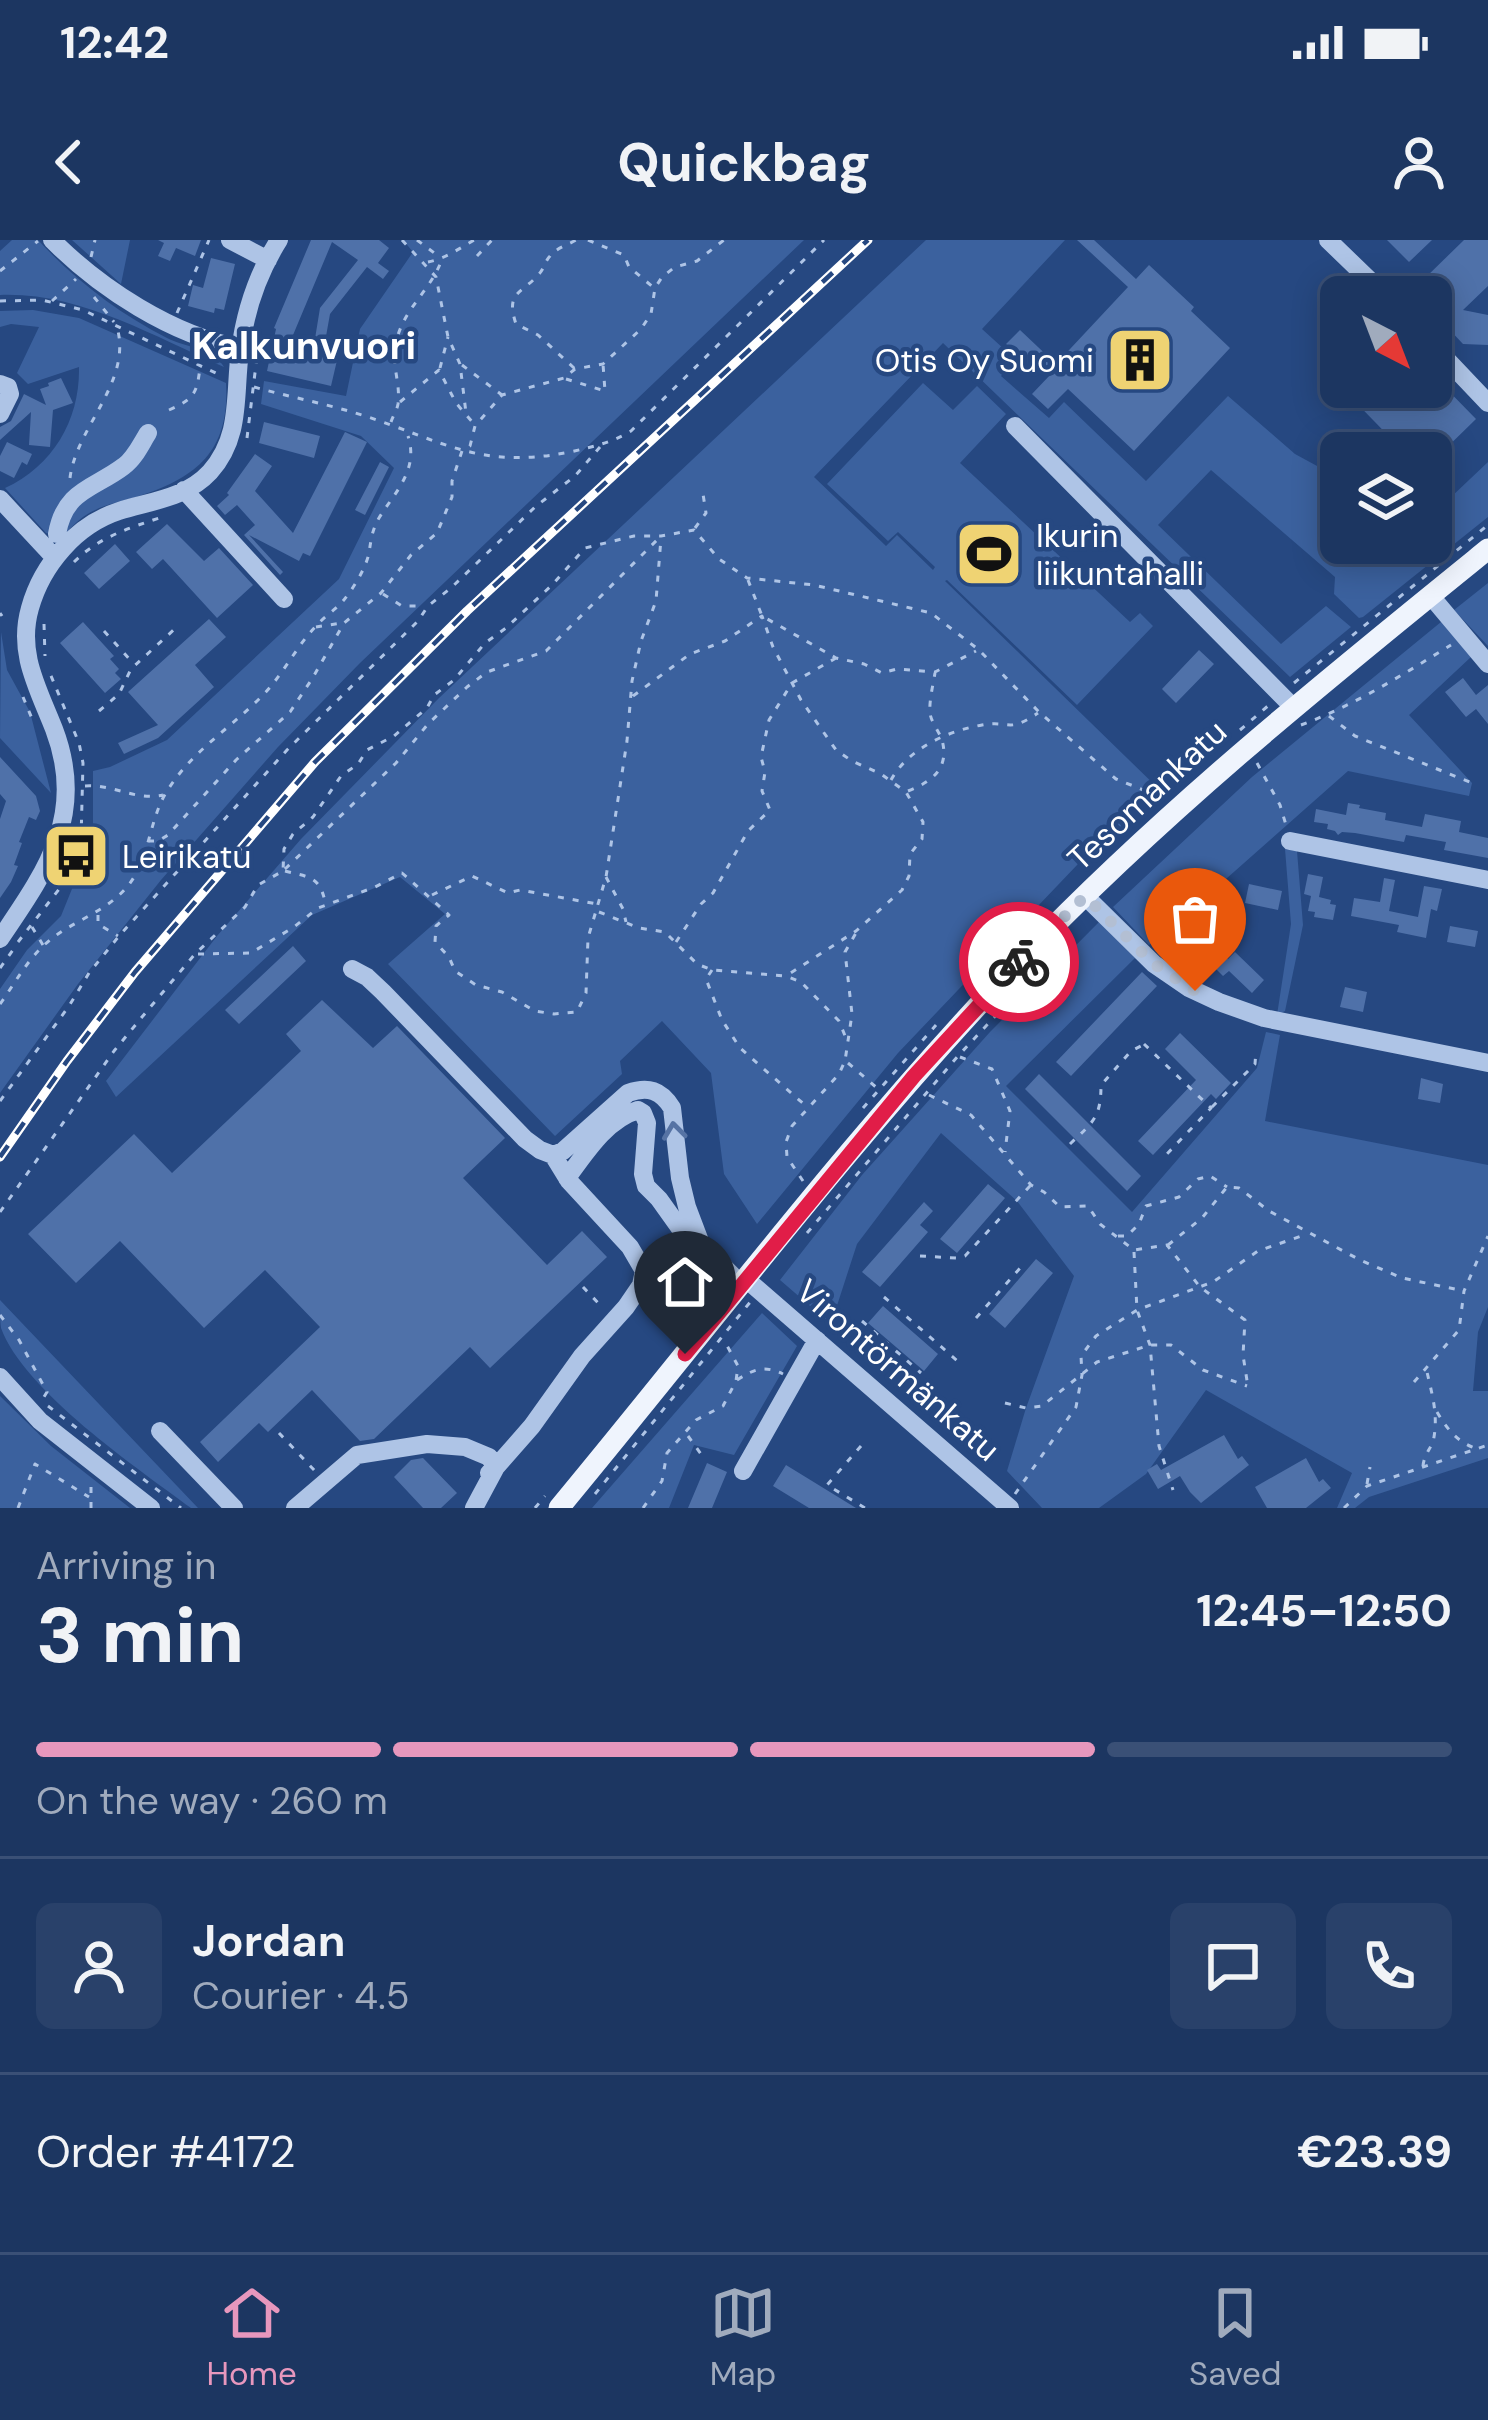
<!DOCTYPE html>
<meta charset="utf-8">
<style>
:root{--surface:#1c3661;--page:#29416a;--text:#f1f3f6;--muted:#a0abbd;--line:#3a5076;--accent:#e797bd}
body{margin:0;font-family:"DM Sans",sans-serif;background:var(--page);color:var(--text);height:100vh;display:flex;flex-direction:column;font-size:45px;white-space:nowrap}
*{box-sizing:border-box;margin:0}
p{font-size:39px;color:var(--muted)}
.icon{flex:none;width:66px;height:66px;fill:none;stroke:currentColor;stroke-width:2;stroke-linecap:round;stroke-linejoin:round}
.map{position:relative;height:1268px;overflow:hidden}
.side{display:flex;flex-direction:column;background:var(--surface);flex:1}
.side>*{flex:none}
.needle{width:78px;rotate:138deg}
.fabs{position:absolute;left:1320px;top:36px;display:grid;gap:24px}
.fabs a{display:grid;place-items:center;width:132px;height:132px;border-radius:18px;background:var(--surface);box-shadow:0 6px 30px #0003,0 0 0 3px var(--line);font-size:60px}
.pin{position:absolute;display:grid;place-items:center;width:102px;height:102px;color:#fff;margin:-123px -51px;border-radius:50% 50% 50% 0;rotate:-45deg;box-shadow:0 0 12px #0007}
.pin .icon{rotate:45deg}
.courier{position:absolute;display:grid;place-items:center;width:120px;height:120px;margin:-60px;border:9px solid #e11d48;border-radius:50%;background:#fff;color:#222;box-shadow:0 3px 15px #0007}
.headline em{font-style:normal;font-weight:700}
.headline div{display:flex;flex-direction:column-reverse}
.headline{display:flex;align-items:center;justify-content:space-between;height:204px;padding:0 36px}
h1{font-size:78px;font-weight:700;line-height:90px}
.bar{display:grid;grid-template-columns:repeat(4,1fr);gap:18px 12px;align-content:center;height:144px;padding:0 36px}
.bar i{height:15px;border-radius:9px;background:var(--line)}
.bar .active{background:var(--accent)}
.bar p{grid-column:span 4}
.line{display:flex;align-items:center;gap:30px;padding:0 36px;border-top:3px solid var(--line)}
.line div{flex:1}
.round{display:grid;place-items:center;flex:none;width:126px;height:126px;border-radius:18px;background:var(--page)}
.status{display:flex;justify-content:space-between;align-items:center;height:84px;padding:0 60px;background:var(--surface);direction:ltr}
.status svg{height:33px;fill:currentColor}
header{display:flex;justify-content:space-between;align-items:center;height:156px;padding:0 36px;background:var(--surface);font-size:54px;font-weight:700}
.tabs{display:flex;justify-content:space-around;align-items:center;height:168px;border-top:3px solid var(--line);background:var(--surface);font-size:33px;color:var(--muted)}
.tabs a{display:grid;justify-items:center;gap:6px}
.tabs .active{color:var(--accent)}
.map>svg:first-child{display:block}
.green{fill:#3b619e}
.building{fill:#4f71a9;fill-rule:evenodd}
.lines{fill:none;stroke-linecap:round;stroke-linejoin:round}
.path{stroke:#aec4e6;stroke-width:3;stroke-dasharray:6 9;stroke-linecap:butt}
.minor{stroke:#aec4e6;stroke-width:18}
.major{stroke:#eff4fd;stroke-width:21}
.rail-casing{stroke:#fff;stroke-width:9}
.rail{stroke:#264881;stroke-width:4.5;stroke-dasharray:14;stroke-linecap:butt}
.oneway{stroke:#5673a4}
.done{stroke:#b3bfd3;stroke-width:12;stroke-dasharray:0 21.6}
.route{stroke:#e11d48;stroke-width:15}
.labels{text-anchor:middle;dominant-baseline:central;stroke-width:9;stroke-linejoin:round;paint-order:stroke}
.poi-label{font-size:33px;fill:#fff;stroke:#264881;text-anchor:start}
.street-label{font-size:33px;fill:#fff;stroke:#264881}
.quarter-label{font-size:39px;font-weight:bold;fill:#fff;stroke:#264881}
</style>
<div class="status"><b>12:42</b><svg viewBox="0 0 49 12"><path d="M0 12V9h3v3zM5 12V6h3v6zM10 12V3h3v9zM15 12V0h3v12zM26 1h20v11H26zM47 4h2v5h-2z"/></svg></div>
<header><svg class="icon" aria-label="back" viewBox="0 0 24 24"><path d="M15 5l-7 7 7 7"/></svg>Quickbag<svg class="icon" aria-label="person" viewBox="0 0 24 24"><circle cx="12" cy="8" r="4"/><path d="M4 21q1-7 8-7t8 7"/></svg></header>
<div class="map">
<svg width="1488" height="1268" viewBox="0 0 1488 1268">
<rect width="100%" height="100%" fill="#264881"/>
<!-- green -->
<path class="green" d="M12 0H38C75 40 118 73 167 98 186 108 214 108 224 127 152 96 80 52 0 55V11Z
M72 0H130L121 44Z
M403 0H804L360 423 278 507 161 640 78 744 0 853V749L27 710 61 676 93 597V531L110 527 167 500 339 339 394 228 361 196 261 164 264 141 346 156 360 89 413 12Z
M926 0H1065L982 89 1015 119 1001 136 1049 178 1064 162 1146 241 1228 156 1295 214 1341 239V303H1431V276L1488 222V277L1363 377 1359 378 1334 354 1335 337 1211 230 1158 285 1281 404 1326 366 1351 387 1290 437 943 103 814 237 886 306 897 295 933 330 935 327 898 292 888 301 827 244 923 143 953 170 977 146 1006 174 960 223 1130 382 1140 373 1153 386 1077 465 947 340 945 341 1164 554 1078 624 898 813 757 984 724 934 711 833 662 781 620 821 622 834 555 896 388 724 445 674 400 637 312 675 116 857 106 841 217 696 301 599 439 458Z
M33 70 79 78 226 143C230 211 197 238 136 257 118 262 98 266 83 277 75 283 68 291 62 297L46 293 5 248C54 225 80 179 79 127L28 144 17 133 39 87 11 84 0 87V71Z
M1488 343V406L1454 370Z
M1441 382 1471 417 1409 475 1472 543 1469 556 1348 531 1209 654 1213 659 1149 705 1113 667 1252 537Z
M1 392 7 430 30 472 51 553 0 498Z
M1285 609 1297 611 1303 685 1285 771 1277 775 1291 684Z
M1099 682 1135 718 1006 846 1132 972 1257 828 1266 792 1280 795 1265 881 1488 925V1067L1478 1092 1473 1151H1488V1218L1369 1257 1355 1268H1337L1352 1233 1206 1150 1146 1234 1099 1268H1042L1007 1231 1026 1168 1074 1036 1017 961 941 893 857 1004 831 1084 780 1040 862 935 990 792Z
M0 1060 198 1268H191C137 1228 24 1151 1 1088 0 1080 0 1069 0 1060Z
M762 1073 797 1106 734 1215 694 1205 669 1268H592Z
M0 1156 51 1206 130 1268H0Z"/>
<!-- building -->
<path class="building" d="M158 0H201L195 16 176 8 170 21 158 16 164 3Z
M311 0H379L389 8 378 23 389 31 383 39 367 27 330 74 323 113 338 116 331 146 267 131 276 89 274 88ZM332 2 358 20 320 68 313 111 288 107Z
M1077 0H1094L1136 39 1149 25 1194 67 1191 71 1230 108 1134 211 1068 149 1048 169 1032 154 1051 134 1036 120 1030 126 1006 104 1020 90 1056 124 1128 47Z
M1387 0H1432L1409 22Z
M1464 0H1488V46L1463 70 1488 75V105L1463 104 1431 70V57H1422L1431 48 1423 40Z
M211 18 235 24 224 70 215 68 214 73 188 66 193 45 203 48Z
M1431 133 1476 179 1431 223V213H1405L1341 147H1431Z
M61 138 73 163 53 170 50 207 29 205 31 172 0 200V187L11 181 24 154 46 165 40 149 49 146 48 143Z
M264 182 320 196 314 218 259 203Z
M345 192 367 202 310 316 303 313 299 321 249 295 283 332 280 335 244 295 255 285 237 265 225 275 217 266 229 255 227 253 255 214 272 226 255 251 293 293Z
M7 202 32 214 27 225 22 222 14 238 0 231V216Z
M380 222 389 227 365 275 355 270Z
M167 284 204 321 219 308 253 345 217 378 163 319 152 329 136 312Z
M115 304 130 321 99 349 84 333Z
M209 379 226 397 195 425 214 447 158 498 124 514 118 503 158 485 128 452Z
M83 382 114 416 110 419 119 429 115 433 121 439 105 453 60 403Z
M1199 410 1214 424 1176 463 1162 449Z
M1463 438 1476 455 1488 445V484L1476 469 1466 477 1445 452Z
M0 517 36 556 40 571 36 580 29 577 19 602 22 603 14 625 18 626 11 642 0 658V579L6 561 0 554Z
M1348 563 1360 565 1359 568 1386 573 1385 580 1422 587 1425 574 1461 581 1459 592 1488 598V618L1444 610 1446 602 1406 595 1404 602 1355 593 1342 592 1338 595 1335 591 1327 589 1328 584 1314 582 1316 569 1346 575Z
M1308 634 1323 637 1319 657 1331 660 1330 664 1336 665 1333 680 1314 677 1315 672 1308 671 1311 656 1304 654Z
M1384 638 1395 640 1389 671 1418 677 1424 646 1442 649 1437 671 1431 669 1426 698 1397 692 1399 685 1351 676 1354 658 1380 662Z
M1249 644 1282 651 1278 670 1245 663Z
M1450 686 1478 691 1475 707 1447 702Z
M1195 687 1228 719 1235 712 1264 740 1252 753 1229 731 1223 736 1207 720 1203 724 1180 702Z
M293 706 306 721 239 784 225 770Z
M1142 732 1157 746 1071 836 1056 822Z
M1345 747 1367 752 1363 772 1340 767Z
M322 760 373 808 397 786 505 898 463 938 547 1025 582 991 607 1017 490 1128 470 1107 374 1199 360 1201 312 1150 268 1192 259 1183 218 1222 200 1202 320 1087 265 1030 204 1088 120 1001 76 1043 28 994 134 894 172 933 301 811 286 794Z
M1180 793 1231 843 1216 859 1211 854 1153 915 1138 901 1196 840 1165 809Z
M1039 834 1141 936 1127 951 1025 849Z
M1421 838 1443 844 1440 863 1418 859Z
M988 944 1005 958 957 1013 940 999Z
M924 962 933 971 920 985 928 992 880 1047 862 1032Z
M1036 1019 1053 1033 1005 1088 989 1074Z
M883 1066 938 1114 924 1131 868 1083Z
M1224 1195 1238 1219 1242 1216 1249 1225 1201 1263 1190 1252 1180 1236 1158 1249 1147 1230 1157 1224 1161 1230Z
M423 1218 457 1253 441 1268H423L394 1237 411 1220Z
M1306 1218 1319 1242 1323 1239 1331 1248 1306 1268H1267L1255 1247Z
M707 1223 727 1232 712 1268H688Z
M786 1225 856 1268H809L773 1246Z"/>
<g class="lines">
<!-- path -->
<path class="path" d="M402 0 436 37 448 97 460 124 466 173
M417 0 441 18
M588 0 624 15 629 27 653 47
M477 16 492 0
M91 17 95 0
M428 22C444 19 459 9 474 0
M0 31 38 1
M94 57 114 82
M0 61 42 60 83 70 222 136
M52 61 76 39
M177 73 209 0
M462 125 502 155
M440 128 448 97
M574 128 538 95 516 84C505 51 522 54 539 34 544 29 545 21 550 16 556 8 568 5 576 0
M566 139 605 151 603 124
M254 147C290 157 327 164 362 175 443 201 479 230 570 212 592 207 611 203 631 191L824 0
M400 162 439 130 456 163 474 184
M169 170C194 159 197 154 200 127
M391 182C393 176 397 170 398 164 401 139 389 124 398 95 407 66 432 48 442 19
M247 198 259 100
M70 238C76 188 130 144 118 91
M695 288 706 273 703 254
M74 322C100 296 130 288 165 276
M1190 339 1202 328
M748 340 762 376 836 418 864 424 882 433 897 429 935 432 976 411
M383 354 402 366H424
M0 373 2 376
M44 384 45 416
M316 387 342 383
M104 391 134 424
M1294 443 1488 285
M633 456 690 414 725 401 762 376 773 407 801 460 836 510 852 521 881 534 906 552 923 582 922 599 910 614 909 636 902 650 856 691 786 736
M23 457 33 481
M99 471 119 454 131 429 179 385
M1329 476 1355 496 1472 543
M1301 485C1355 465 1402 435 1451 405
M1240 490 1269 465
M1257 523 1280 565 1286 585
M891 540C908 509 947 491 982 485 1011 480 1007 494 1038 473
M85 546C114 544 134 561 163 555
M908 551C931 542 950 529 942 500 939 491 931 482 930 473 929 461 933 445 935 433
M1154 565 1183 540
M148 601H158L168 595 236 520 290 472 312 439 344 383 381 353 411 315 437 293 452 257V241L462 211 470 206 475 186 502 155 564 138 575 129 603 124 641 89 651 74 655 48 662 37 675 27 697 21 724 0
M285 629 396 523 428 484 467 447 487 432 546 411 659 298
M285 631C308 637 320 636 325 662
M606 637 623 669 626 682
M432 655 472 636 508 653 520 650 597 664
M599 672 639 688 665 692 697 724 712 730 786 736 801 742 839 781 848 803
M98 675V684L118 696
M32 687 43 705
M18 702 60 648 81 600 83 523 79 503 49 431
M676 702 701 664 713 653 748 591 770 570 762 551 765 532 761 517 769 480 792 443 836 418
M198 714 251 713 294 687 318 668 375 647 402 633 449 675 436 686 435 702 449 717 455 731 476 745 502 752 535 771 554 774 577 772 586 753 588 698 606 637 627 501 632 441 641 401 656 361 661 298
M0 728 13 710
M712 730 706 739 722 780 740 808 806 866
M0 764C18 739 31 712 58 694 80 679 108 669 126 648 151 620 148 578 169 548 193 511 229 489 260 458 282 437 295 408 316 386 324 377 335 370 343 361 353 349 366 328 369 313 371 300 372 290 379 278 395 252 419 230 408 196
M1144 804 1211 868 1165 916
M960 817 992 829 1010 871 1005 912
M848 823 877 848
M929 855 971 875 1031 945 1044 952 1060 967 1088 966 1100 984 1134 1010 1167 1005 1200 1047 1245 1080 1243 1115 1248 1147
M0 861 69 766 89 733 119 696 287 510 418 381 428 366 451 348 535 267 575 236 600 207
M1212 867 1255 824 1256 810
M863 868 936 785
M1070 904C1093 882 1101 878 1101 845L1131 811 1141 806
M803 941 787 917 786 902 792 886 839 834 845 821 852 774 845 712 856 693
M0 972 114 811 142 777 195 714 245 667 258 645 283 631 284 609 293 594 313 577 341 536 358 524 367 510 394 496 427 468 434 455 454 440 485 403 506 388 552 345 585 308 634 296H661L694 290 719 319 747 338 814 345 931 373 979 410 1039 472 1116 539 1146 551 1167 553
M807 993 958 816 1071 695
M1118 996H1127L1139 984 1146 966 1179 957 1198 939 1210 936 1227 947
M1168 1005 1202 978 1227 947 1239 948 1269 971 1360 1020 1402 1038 1464 1051
M1134 1012 1137 1070 1150 1105 1159 1206 1173 1250
M920 1016 956 1018 965 1016 1030 946
M583 1047 602 1067
M884 1057 961 1124
M0 1075 19 1100 47 1152 42 1160
M976 1078 1021 1027
M862 1081 921 1133
M737 1140C754 1129 764 1125 783 1134
M1414 1142 1459 1090 1464 1051 1488 996
M1005 1163 1026 1168 1042 1166 1097 1122 1150 1105H1171L1203 1130 1247 1146
M48 1166 181 1268
M1437 1172C1447 1189 1457 1202 1477 1209
M279 1193 315 1231
M688 1196 701 1214
M861 1206 827 1245 865 1268
M1423 1226C1424 1214 1432 1208 1434 1197 1438 1174 1432 1154 1427 1132
M1367 1244 1370 1227
M595 1254 751 1061
M1015 1254 1076 1167 1082 1135 1081 1116 1096 1096 1137 1070 1213 1042 1258 1011 1307 994
M18 1268 35 1224 89 1257
M91 1268V1244
M535 1268 545 1256
M643 1268 662 1241 667 1213 696 1180 723 1166 736 1141 738 1126 724 1100
M1344 1268 1367 1246 1488 1205"/>
<!-- minor -->
<path class="minor" d="M52 0C101 49 172 95 240 108
M230 0 268 20
M1328 0 1387 57
M1431 103 1488 163
M0 144 8 147 10 154 0 174
M1015 186 1293 467
M184 250 284 359
M0 259 55 318
M57 294C65 249 94 249 124 226 135 218 141 204 148 193
M1430 355 1488 424
M1290 601 1488 640
M1085 656 1154 724 1189 748 1219 762 1264 778 1488 823
M0 699C46 631 87 575 54 489 38 448 17 413 30 368 42 325 76 285 119 271 151 261 186 258 210 232 242 196 234 155 240 111 245 72 258 33 279 0
M352 729 367 737 383 752 525 899 540 910 553 915 569 941 630 1007 644 1031 641 1045 626 1067 582 1116 532 1186 496 1227 474 1268
M553 915 563 911 628 853C648 846 661 850 672 868L680 938 687 967 701 1004
M567 938C586 912 607 879 638 870L643 873 647 883 643 934 646 946 659 959 684 994 701 1004 742 1045
M746 1039 1010 1268
M0 1137 40 1181 151 1268
M160 1191 234 1268
M743 1231 817 1100
M295 1268 357 1215 427 1204 465 1207 489 1217 496 1227 489 1233"/>
<!-- major -->
<path class="major" d="M559 1268C710 1086 853 896 1017 724 1162 572 1325 441 1488 309"/>
<defs>
<path id="rail" d="M0 917 67 821 135 732 315 522 467 371 868 0"/>
</defs>
<!-- rail casing -->
<use href="#rail" class="rail-casing"/>
<!-- rail -->
<use href="#rail" class="rail"/>
</g>
<!-- one-way arrows -->
<defs><path id="oneway-chevron" d="M-2-3.5L2.5 0L-2 3.5" fill="none" stroke-width="1.6" stroke-linecap="round" stroke-linejoin="round" transform="scale(3)"/></defs>
<use class="oneway" href="#oneway-chevron" transform="translate(674 891) rotate(-97)"/>
<g class="lines">
<!-- done -->
<path class="done" d="M1019 722 1085 656 1154 724 1195 751"/>
<!-- route -->
<path class="route" d="M685 1114 914 836 1019 722"/>
</g>
<!-- icons -->
<defs>
<symbol id="building-square" viewBox="-11 -11 22 22"><rect x="-9" y="-9" width="18" height="18" rx="4" fill="#efd373" stroke="#264881"/><path d="M-4-6H4V6H1V3H-1V6H-4ZM-2.5-4.3h1.7v1.8h-1.7ZM.8-4.3h1.7v1.8H.8ZM-2.5-1h1.7V.8h-1.7ZM.8-1h1.7V.8H.8Z" fill="#111"/></symbol>
<symbol id="stadium-square" viewBox="-11 -11 22 22"><rect x="-9" y="-9" width="18" height="18" rx="4" fill="#efd373" stroke="#264881"/><path d="M0-5a6.5 5 0 1 0 0 10a6.5 5 0 1 0 0-10ZM-3.5-1.8h7v3.6h-7Z" fill="#111"/></symbol>
<symbol id="bus-square" viewBox="-11 -11 22 22"><rect x="-9" y="-9" width="18" height="18" rx="4" fill="#efd373" stroke="#264881"/><path d="M-5-6H5V4H4V6H2V4H-2V6H-4V4H-5ZM-3.5-4V0h7V-4ZM-3.5 1.2v1.5H-2V1.2ZM2 1.2v1.5H3.5V1.2Z" fill="#111"/></symbol>
</defs>
<g fill-rule="evenodd">
<use href="#building-square" x="1102" y="82" width="76" height="76"/>
<use href="#stadium-square" x="951" y="276" width="76" height="76"/>
<use href="#bus-square" x="38" y="578" width="76" height="76"/>
</g>
<g class="labels">
<!-- poi labels -->
<g class="poi-label">
<text x="1094" y="120" text-anchor="end">Otis Oy Suomi</text>
<text x="1036" y="295">Ikurin<tspan x="1036" dy="38">liikuntahalli</tspan></text>
<text x="122" y="616">Leirikatu</text>
</g>
<!-- street labels -->
<g class="street-label">
<text transform="translate(1147 555) rotate(-43)">Tesomankatu</text>
<text transform="translate(898 1130) rotate(41)">Virontörmänkatu</text>
</g>
<!-- quarter labels -->
<g class="quarter-label">
<text x="304" y="105">Kalkunvuori</text>
</g>
</g>
</svg>
<div class="fabs">
<a><svg class="needle" viewBox="-14 -14 28 28"><path d="M0-13l5 13h-10z" fill="#e53935"/><path d="M0 13l5-13h-10z" fill="#a0abbd"/></svg></a>
<a><svg class="icon" aria-label="layers" viewBox="0 0 24 24"><path d="M12 4l9 5-9 5-9-5zM3 14l9 5 9-5"/></svg></a>
</div>
<div class="pin" style="left:1195px;top:751px;background:#ea580c"><svg class="icon" aria-label="bag" viewBox="0 0 24 24"><path d="M5 8h14l-1 12H6zM9 8a3 3 0 0 1 6 0"/></svg></div>
<div class="pin" style="left:685px;top:1114px;background:#1f2937"><svg class="icon" aria-label="home" viewBox="0 0 24 24"><path d="M3 11l9-7 9 7M6 9v11h12V9"/></svg></div>
<div class="courier" style="left:1019px;top:722px"><svg class="icon" aria-label="bike" viewBox="0 0 24 24"><circle cx="6" cy="16" r="4"/><circle cx="18" cy="16" r="4"/><path d="M6 16l4-8h5l3 8M10 8l3 8H6M13 5h3"/></svg></div>
</div>
<section class="side">
<div class="headline"><div><h1>3 min</h1><p>Arriving in</p></div><em>12:45–12:50</em></div>
<div class="bar"><i class="active"></i><i class="active"></i><i class="active"></i><i></i><p>On the way · 260 m</p></div>
<div class="line" style="height:216px"><a class="round"><svg class="icon" aria-label="person" viewBox="0 0 24 24"><circle cx="12" cy="8" r="4"/><path d="M4 21q1-7 8-7t8 7"/></svg></a><div><b>Jordan</b><p>Courier · 4.5</p></div><a class="round"><svg class="icon" aria-label="chat" viewBox="0 0 24 24"><path d="M4 5h16v11H9l-5 4z"/></svg></a><a class="round"><svg class="icon" aria-label="phone" viewBox="0 0 24 24"><path d="M5 4h4l2 5-3 2q2 4 5 5l2-3 5 2v4C11 20 4 13 5 4z"/></svg></a></div>
<div class="line" style="height:156px"><div>Order #4172</div><b>€23.39</b></div>
</section>
<nav class="tabs">
<a class="active"><svg class="icon" aria-label="home" viewBox="0 0 24 24"><path d="M3 11l9-7 9 7M6 9v11h12V9"/></svg>Home</a>
<a><svg class="icon" aria-label="map" viewBox="0 0 24 24"><path d="M3 6l6-2 6 2 6-2v14l-6 2-6-2-6 2zM9 4v14M15 6v14"/></svg>Map</a>
<a><svg class="icon" aria-label="saved" viewBox="0 0 24 24"><path d="M7 4h10v16l-5-4-5 4z"/></svg>Saved</a>
</nav>
